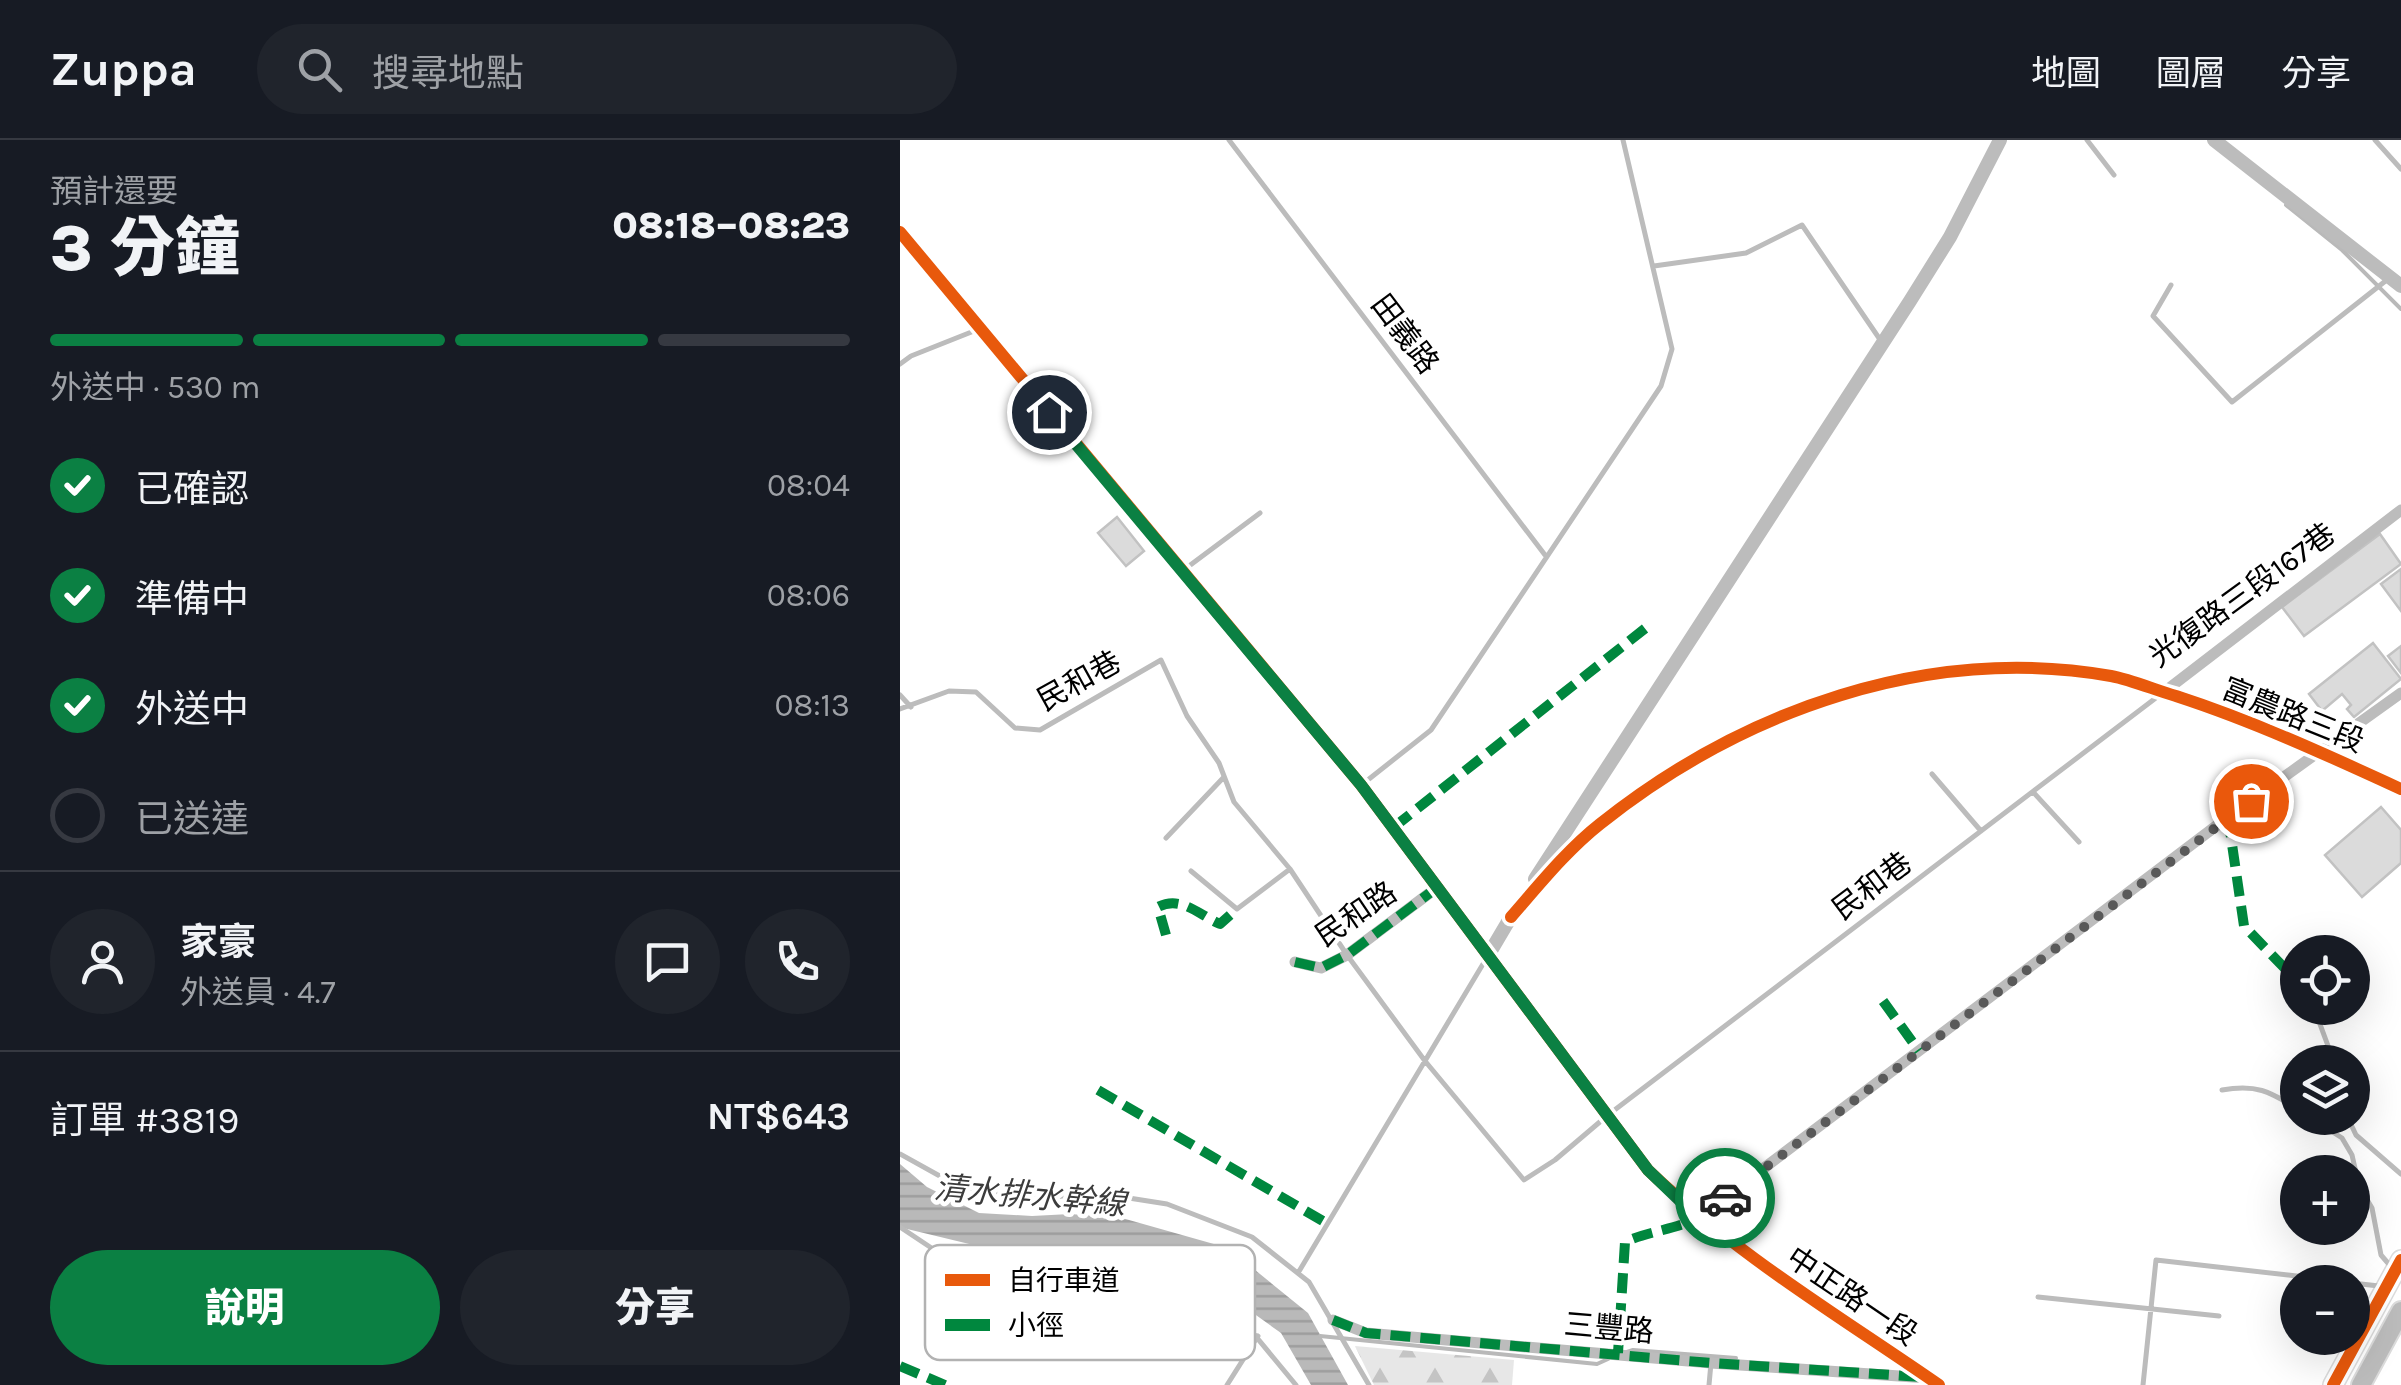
<!DOCTYPE html>
<html lang="zh-TW">
<meta charset="utf-8">
<style>
:root{--surface:#171b24;--page:#20242c;--text:#f1f3f6;--muted:#9ea1a6;--line:#363941;--accent:#0b8043}
body{margin:0;font-family:Karla,"Noto Sans TC",sans-serif;background:var(--page);color:var(--text);height:100vh;display:flex;flex-direction:column;font-size:38px;white-space:nowrap}
*{box-sizing:border-box;margin:0}
p{font-size:32px;color:var(--muted)}
.icon{flex:none;width:55px;height:55px;fill:none;stroke:currentColor;stroke-width:2;stroke-linecap:round;stroke-linejoin:round}
.map{position:relative;flex:1;overflow:hidden}
.side{display:flex;flex-direction:column;background:var(--surface);width:900px}
.side>*{flex:none}
.fabs{position:absolute;left:1380px;top:795px;display:grid;gap:20px}
.fabs a{display:grid;place-items:center;width:90px;height:90px;border-radius:50%;background:var(--surface);box-shadow:0 10px 40px #0002;font-size:50px}
.pin{position:absolute;display:grid;place-items:center;width:85px;height:85px;color:#fff;margin:-42px;border:5px solid #fff;border-radius:50%;box-shadow:0 2px 10px #0007}
.courier{position:absolute;display:grid;place-items:center;width:100px;height:100px;margin:-50px;border:8px solid #0b8043;border-radius:50%;background:#fff;color:#222;box-shadow:0 2px 12px #0007}
.head em{font-style:normal;font-weight:800}
.head div{display:flex;flex-direction:column-reverse}
.head{display:flex;align-items:center;justify-content:space-between;height:170px;padding:0 50px}
h1{font-size:65px;font-weight:800;line-height:75px}
.bar{display:grid;grid-template-columns:repeat(4,1fr);gap:15px 10px;align-content:center;height:120px;padding:0 50px}
.bar i{height:12px;border-radius:8px;background:var(--line)}
.bar .active{background:var(--accent)}
.bar p{grid-column:span 4}
.line{display:flex;align-items:center;gap:25px;padding:0 50px;border-top:2px solid var(--line)}
.line div{flex:1}
.round{display:grid;place-items:center;flex:none;width:105px;height:105px;border-radius:52px;background:var(--page)}
ol{padding:0 50px;list-style:none}
li{display:flex;align-items:center;gap:30px;height:110px}
li p{margin-inline-start:auto}
li .icon{padding:10px;border-radius:50%;background:var(--accent);color:#fff;stroke-width:4}
li:last-child{color:var(--muted)}
li i{width:55px;height:55px;border:5px solid var(--line);border-radius:50%}
.button{display:flex;gap:20px;margin-top:auto;padding:20px 50px}
.button a{flex:1;height:115px;border-radius:60px;background:var(--accent);color:#fff;font-size:40px;font-weight:800;line-height:115px;text-align:center}
.button a+a{background:var(--page);color:var(--text)}
header{display:flex;align-items:center;gap:60px;box-sizing:border-box;height:140px;padding:0 50px;background:var(--surface);border-bottom:2px solid var(--line)}
header strong{font-size:48px}
nav{display:flex;gap:55px;margin-inline-start:auto;font-size:35px}
.search{width:700px;height:90px;background:var(--page);display:flex;align-items:center;gap:25px;box-sizing:border-box;padding:0 35px;border-radius:55px;color:var(--muted);font-size:38px}
main{display:flex;flex:1;min-height:0}
.map>svg:first-child{display:block}
.forest{fill:url(#forest-firs)}
.water{fill:url(#water-rules)}
.lines{fill:none;stroke-linecap:round;stroke-linejoin:round}
.stream{stroke:#b9b9b9;stroke-width:4}
.building{fill:#dbdbdb;stroke:#c2c2c2;stroke-width:2.5}
.primary-casing{stroke:#dbdbdb;stroke-width:22}
.service{stroke:#bcbcbc;stroke-width:5}
.minor{stroke:#bcbcbc;stroke-width:11}
.tertiary{stroke:#bcbcbc;stroke-width:14}
.primary{stroke:#bcbcbc;stroke-width:18}
.quiet{stroke:#00873e;stroke-width:10;stroke-dasharray:20 10;stroke-linecap:butt}
.cycleway-casing{stroke:#fff;stroke-width:19}
.cycleway{stroke:#e8590c;stroke-width:12}
.done{stroke:#595959;stroke-width:10;stroke-dasharray:0 18}
.route{stroke:#0b8043;stroke-width:12}
.labels{text-anchor:middle;dominant-baseline:central;stroke-width:9;stroke-linejoin:round;paint-order:stroke}
.street-label{font-size:30px;fill:#000;stroke:#fff}
.water-label{font-size:32px;font-style:italic;fill:#3c3c3c;stroke:#fff}
.key{fill:#fff;stroke:#b2b2b2;stroke-width:2.5}
.key-label{font-size:28px;fill:#000}
</style>
<header>
<strong>Zuppa</strong>
<div class="search"><svg class="icon" aria-label="search" viewBox="0 0 24 24"><circle cx="10" cy="10" r="6"/><path d="M15 15l6 6"/></svg>搜尋地點</div>
<nav><a>地圖</a><a>圖層</a><a>分享</a></nav>
</header>
<main>
<section class="side">
<div class="head"><div><h1>3 分鐘</h1><p>預計還要</p></div><em>08:18–08:23</em></div>
<div class="bar"><i class="active"></i><i class="active"></i><i class="active"></i><i></i><p>外送中 · 530 m</p></div>
<ol>
<li><svg class="icon" aria-label="check" viewBox="0 0 24 24"><path d="M5 12l5 5 9-10"/></svg>已確認<p>08:04</p></li>
<li><svg class="icon" aria-label="check" viewBox="0 0 24 24"><path d="M5 12l5 5 9-10"/></svg>準備中<p>08:06</p></li>
<li><svg class="icon" aria-label="check" viewBox="0 0 24 24"><path d="M5 12l5 5 9-10"/></svg>外送中<p>08:13</p></li>
<li><i></i>已送達</li>
</ol>
<div class="line" style="height:180px"><a class="round"><svg class="icon" aria-label="person" viewBox="0 0 24 24"><circle cx="12" cy="8" r="4"/><path d="M4 21q1-7 8-7t8 7"/></svg></a><div><b>家豪</b><p>外送員 · 4.7</p></div><a class="round"><svg class="icon" aria-label="chat" viewBox="0 0 24 24"><path d="M4 5h16v11H9l-5 4z"/></svg></a><a class="round"><svg class="icon" aria-label="phone" viewBox="0 0 24 24"><path d="M5 4h4l2 5-3 2q2 4 5 5l2-3 5 2v4C11 20 4 13 5 4z"/></svg></a></div>
<div class="line" style="height:130px"><div>訂單 #3819</div><b>NT$643</b></div>
<div class="button"><a>說明</a><a>分享</a></div>
</section>
<div class="map">
<svg width="1501" height="1245" viewBox="0 0 1501 1245">
<defs>
<pattern id="forest-firs" width="22" height="20" patternUnits="userSpaceOnUse" patternTransform="scale(2.5)"><rect width="22" height="20" fill="#e7e7e7"/><path d="M5 1l3.5 6h-7zM16 11l3.5 6h-7z" fill="#c4c4c4"/></pattern>
<pattern id="water-rules" width="6" height="5" patternUnits="userSpaceOnUse" patternTransform="scale(2.5)"><rect width="6" height="5" fill="#b9b9b9"/><path d="M0 2.5h6" fill="none" stroke="#9d9d9d"/></pattern>
</defs>
<rect width="100%" height="100%" fill="#fff"/>
<!-- forest -->
<path class="forest" d="M455 1206 614 1220 612 1245H474Z"/>
<!-- water -->
<path class="water" d="M0 1024 27 1047 79 1073 132 1076 170 1074 222 1078 328 1108 408 1173 448 1245H411L381 1193 304 1138 254 1124 171 1114 123 1117 3 1088 0 1087Z"/>
<g class="lines">
<!-- stream -->
<path class="stream" d="M1386 65 1442 110 1501 169
M420 1196 697 1224 708 1219
M727 1212 733 1210 836 1218"/>
</g>
<!-- building -->
<path class="building" d="M217 377 244 411 226 426 198 393Z
M1480 394 1501 424 1404 496 1382 467Z
M1501 429V471L1481 444Z
M1473 503 1501 539 1454 577 1447 569 1451 565 1442 554 1422 571 1409 554Z
M1501 506V533L1488 516Z
M1481 667 1501 690V723L1462 757 1425 715Z"/>
<g class="lines">
<defs>
<path id="primary" d="M1433 1245 1501 1120
M1461 1245 1501 1171"/>
</defs>
<!-- primary casing -->
<use href="#primary" class="primary-casing"/>
<!-- service -->
<path class="service" d="M329 0 645 415
M1187 0 1214 35
M1475 0 1501 29
M754 126 846 113 902 85 981 201
M1271 145 1253 176 1332 262 1488 139
M0 224 11 216 79 189
M285 429 360 373
M0 555 11 567
M0 569 49 551 76 552 115 588 140 590 261 520 287 576 319 623 334 662 390 729 447 815 525 921 624 1040 655 1020 708 975 1261 554
M1032 634 1081 691
M464 643 531 590 761 246 772 209 723 0
M1133 652 1179 702
M266 698 324 637
M291 731 337 769 390 729
M1414 868 1434 922
M1322 950C1356 944 1369 951 1398 969
M1411 978 1442 998 1452 1015 1459 1046 1472 1068 1481 1115 1493 1129
M1448 978 1456 995 1501 1034
M0 1014 56 1045 129 1059 197 1053 267 1064 352 1097 409 1142 469 1245
M0 1087 42 1115 206 1123 279 1136 324 1158 396 1245
M398 1133 586 819
M1452 1143 1479 1146
M1138 1157 1319 1176
M327 1245 358 1196
M809 1245 811 1223
M1243 1245 1256 1120 1449 1142"/>
<!-- minor -->
<path class="minor" d="M1264 552 1501 370
M395 822 421 828 447 815 539 746
M798 1078 1328 677 1501 553
M433 1180 466 1193 811 1223 1028 1238"/>
<!-- tertiary -->
<path class="tertiary" d="M1314 0 1501 146
M0 92 461 645 748 1030C838 1116 938 1175 1039 1245
M635 739 1010 161 1050 97 1100 0
M611 777C639 745 667 710 700 684 843 570 1028 504 1211 536 1232 540 1255 550 1276 556 1353 581 1427 615 1501 649
M589 814 615 770"/>
<!-- primary -->
<use href="#primary" class="primary"/>
<!-- quiet -->
<path class="quiet" d="M1328 677 1344 786 1398 842
M494 687 752 483
M266 795 258 767C281 755 299 775 320 784L337 769
M395 822 421 828 447 815 539 746
M983 861 1019 911
M198 950 428 1084
M433 1180 466 1193 811 1223 1023 1237
M718 1213 725 1102C749 1091 774 1090 798 1078
M0 1226 45 1245"/>
<defs>
<path id="cycleway" d="M0 92 461 645 748 1030C838 1116 938 1175 1039 1245
M611 777C639 745 667 710 700 684 843 570 1028 504 1211 536 1232 540 1255 550 1276 556 1353 581 1427 615 1501 649
M1433 1245 1501 1120"/>
</defs>
<!-- cycleway casing -->
<use href="#cycleway" class="cycleway-casing"/>
<!-- cycleway -->
<use href="#cycleway" class="cycleway"/>
</g>
<g class="lines">
<!-- done -->
<path class="done" d="M825 1058 1351 661"/>
<!-- route -->
<path class="route" d="M149 272 461 645 748 1030 798 1078 825 1058"/>
</g>
<g class="labels">
<!-- street labels -->
<g class="street-label">
<text transform="translate(505 194) rotate(53)">田義路</text>
<text transform="translate(1342 455) rotate(-36)">光復路三段167巷</text>
<text transform="translate(179 541) rotate(-29)">民和巷</text>
<text transform="translate(1393 575) rotate(22)">富農路三段</text>
<text transform="translate(972 746) rotate(-37)">民和巷</text>
<text transform="translate(456 774) rotate(-34)">民和路</text>
<text transform="translate(952 1156) rotate(34)">中正路一段</text>
<text transform="translate(709 1188) rotate(5)">三豐路</text>
</g>
<!-- water labels -->
<g class="water-label">
<text transform="translate(130 1056) rotate(5)">清水排水幹線</text>
</g>
</g>
<!-- legend -->
<rect x="25" y="1105" width="330" height="115" rx="15" class="key"/>
<rect x="45" y="1134" width="45" height="12" fill="#e8590c"/>
<rect x="45" y="1179" width="45" height="12" fill="#00873e"/>
<g class="key-label">
<text x="108" y="1150">自行車道</text>
<text x="108" y="1195">小徑</text>
</g>
</svg>
<div class="fabs">
<a><svg class="icon" aria-label="locate" viewBox="0 0 24 24"><circle cx="12" cy="12" r="6"/><path d="M12 2v4M12 18v4M2 12h4M18 12h4"/></svg></a>
<a><svg class="icon" aria-label="layers" viewBox="0 0 24 24"><path d="M12 4l9 5-9 5-9-5zM3 14l9 5 9-5"/></svg></a>
<a>+</a>
<a>−</a>
</div>
<div class="pin" style="left:1351px;top:661px;background:#ea580c"><svg class="icon" aria-label="bag" viewBox="0 0 24 24"><path d="M5 8h14l-1 12H6zM9 8a3 3 0 0 1 6 0"/></svg></div>
<div class="pin" style="left:149px;top:272px;background:#1f2937"><svg class="icon" aria-label="home" viewBox="0 0 24 24"><path d="M3 11l9-7 9 7M6 9v11h12V9"/></svg></div>
<div class="courier" style="left:825px;top:1058px"><svg class="icon" aria-label="car" viewBox="0 0 24 24"><path d="M5 17H2v-5l4-1 3-4h7l3 4 3 1v5h-3M9 17h6M6 11h13"/><circle cx="7" cy="17" r="2"/><circle cx="17" cy="17" r="2"/></svg></div>
</div>
</main>
